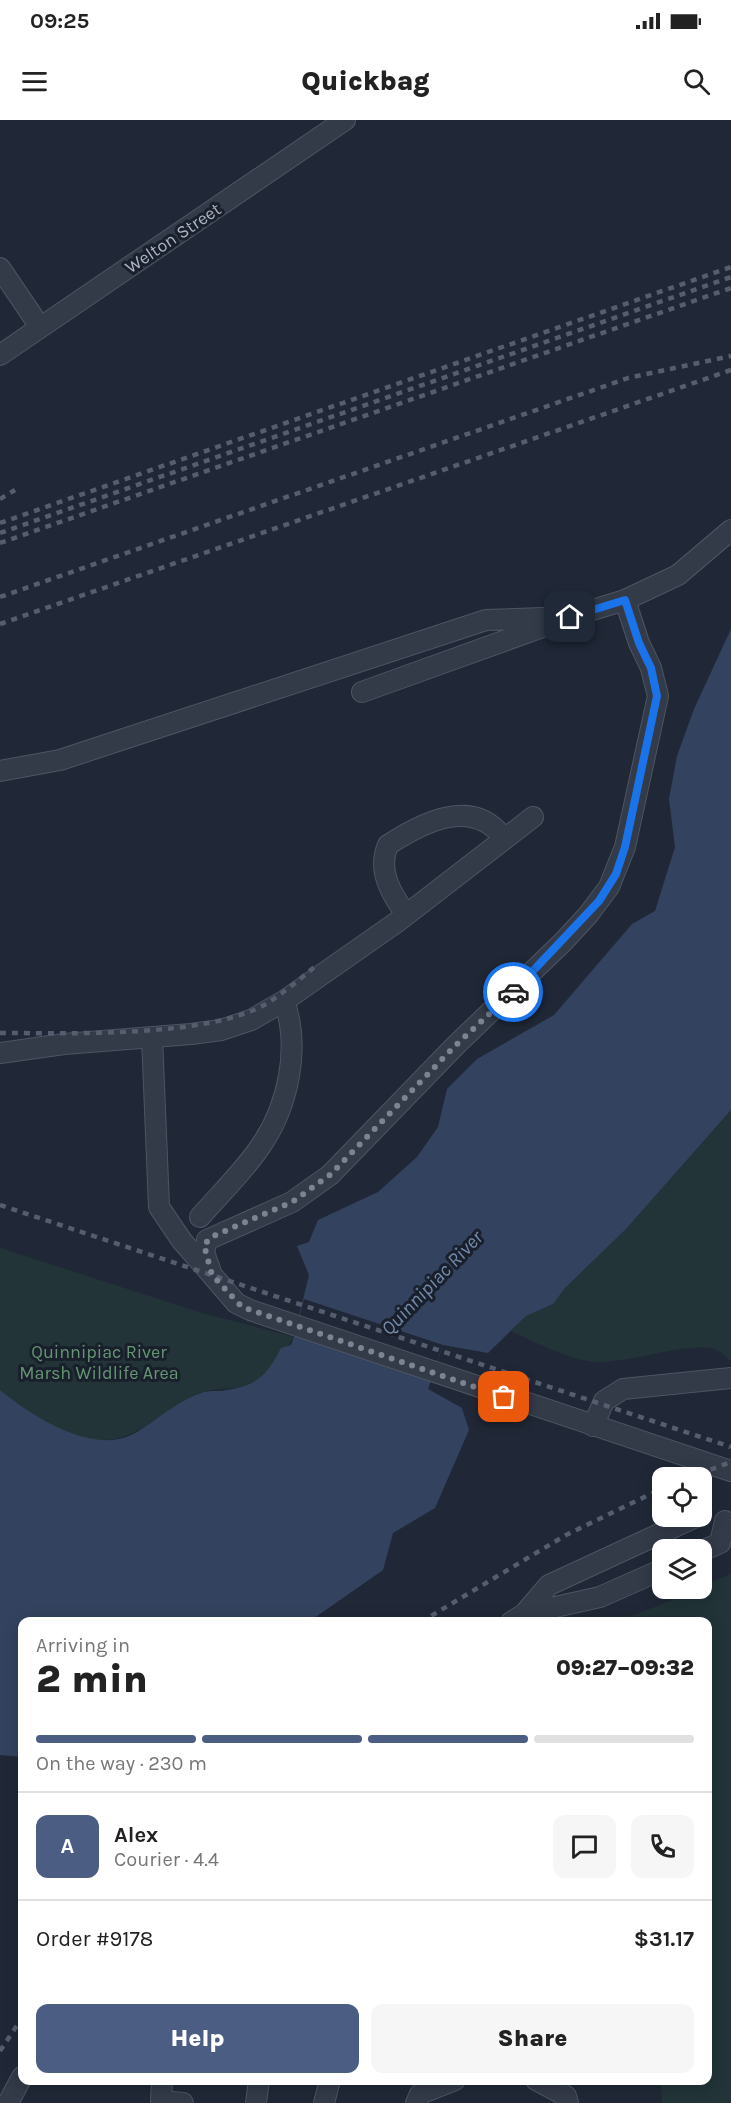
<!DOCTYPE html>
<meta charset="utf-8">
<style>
:root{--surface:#fff;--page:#f6f6f6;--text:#222;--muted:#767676;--line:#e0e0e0;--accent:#4b5d82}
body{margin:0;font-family:Karla,sans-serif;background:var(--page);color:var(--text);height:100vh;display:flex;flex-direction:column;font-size:22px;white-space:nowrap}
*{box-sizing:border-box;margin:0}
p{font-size:20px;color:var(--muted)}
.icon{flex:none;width:33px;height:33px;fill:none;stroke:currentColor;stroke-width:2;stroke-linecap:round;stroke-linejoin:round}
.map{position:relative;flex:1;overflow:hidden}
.sheet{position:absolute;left:18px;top:1497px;width:694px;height:468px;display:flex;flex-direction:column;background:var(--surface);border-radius:12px;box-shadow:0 3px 15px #0003}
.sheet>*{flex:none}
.buttons{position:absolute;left:652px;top:1347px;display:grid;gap:12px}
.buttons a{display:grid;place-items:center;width:60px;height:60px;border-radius:12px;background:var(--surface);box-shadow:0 3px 15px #0003;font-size:30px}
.pin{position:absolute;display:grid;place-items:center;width:51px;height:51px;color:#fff;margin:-26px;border-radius:12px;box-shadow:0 3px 9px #0006}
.courier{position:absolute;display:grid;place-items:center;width:60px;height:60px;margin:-30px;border:4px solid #1a73e8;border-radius:50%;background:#fff;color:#222;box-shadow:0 2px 8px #0007}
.headline em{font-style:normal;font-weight:800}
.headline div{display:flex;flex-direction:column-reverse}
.headline{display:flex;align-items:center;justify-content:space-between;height:102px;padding:0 18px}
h1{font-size:39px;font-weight:800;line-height:45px}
.bar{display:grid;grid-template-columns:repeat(4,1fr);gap:9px 6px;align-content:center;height:72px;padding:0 18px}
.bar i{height:8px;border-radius:4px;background:var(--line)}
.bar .current{background:var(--accent)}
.bar p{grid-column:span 4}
.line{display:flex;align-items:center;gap:15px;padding:0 18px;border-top:2px solid var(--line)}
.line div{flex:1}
.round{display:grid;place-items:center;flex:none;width:63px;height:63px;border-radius:12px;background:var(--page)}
.button{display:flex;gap:12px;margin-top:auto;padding:12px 18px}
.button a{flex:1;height:69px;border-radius:12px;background:var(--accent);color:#fff;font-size:24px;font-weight:800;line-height:69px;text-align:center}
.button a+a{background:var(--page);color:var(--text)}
.status{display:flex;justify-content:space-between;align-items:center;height:42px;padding:0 30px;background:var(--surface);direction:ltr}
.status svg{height:16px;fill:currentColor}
header{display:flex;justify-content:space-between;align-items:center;height:78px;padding:0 18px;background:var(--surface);font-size:27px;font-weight:800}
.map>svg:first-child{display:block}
.green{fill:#223438}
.water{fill:#33435f}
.pier{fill:#202837}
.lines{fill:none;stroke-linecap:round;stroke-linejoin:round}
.minor-casing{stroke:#4e5562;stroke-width:22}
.minor{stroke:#333a48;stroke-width:20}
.rail{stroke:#555e6f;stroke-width:4.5;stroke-dasharray:6 6;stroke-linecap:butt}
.done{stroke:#7c8493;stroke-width:6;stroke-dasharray:0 10.8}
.route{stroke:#1a73e8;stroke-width:8}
.labels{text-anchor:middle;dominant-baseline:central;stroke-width:6;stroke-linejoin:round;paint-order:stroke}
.street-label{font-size:18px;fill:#adb5c4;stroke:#19202c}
.park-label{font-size:18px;fill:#659573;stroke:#19202c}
.water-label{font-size:20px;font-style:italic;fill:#748aad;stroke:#19202c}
</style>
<div class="status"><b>09:25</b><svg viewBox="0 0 49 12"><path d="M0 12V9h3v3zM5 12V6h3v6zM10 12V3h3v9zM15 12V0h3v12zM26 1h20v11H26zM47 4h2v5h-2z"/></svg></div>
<header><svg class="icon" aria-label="menu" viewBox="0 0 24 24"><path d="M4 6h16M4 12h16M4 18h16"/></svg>Quickbag<svg class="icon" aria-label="search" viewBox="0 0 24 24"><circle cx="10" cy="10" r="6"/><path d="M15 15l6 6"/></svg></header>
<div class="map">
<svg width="731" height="1983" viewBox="0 0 731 1983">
<rect width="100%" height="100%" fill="#202837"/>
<!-- green -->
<path class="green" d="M731 990V1241C726 1237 718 1229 712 1228 685 1223 631 1242 597 1242 574 1242 532 1221 511 1211L526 1196 553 1184 565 1168 626 1109Z
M0 1128 202 1193 294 1217C293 1220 263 1257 260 1259 238 1272 223 1266 203 1272 167 1284 141 1321 101 1320 64 1318 28 1293 0 1270Z
M731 1454V1983H662L661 1961 708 1960V1502L619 1501 702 1468V1466Z"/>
<!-- water -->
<path class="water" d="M731 509V990L626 1109 565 1168 553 1184 526 1196 488 1233 443 1225 428 1269 462 1288 469 1310 435 1388 393 1413 383 1450 310 1501 22 1502V1637L0 1635V1270C32 1296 95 1338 137 1312 160 1298 178 1280 204 1272 211 1270 219 1272 227 1270 258 1265 267 1255 281 1228L291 1225 294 1217 309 1155 297 1126 309 1122 318 1100 378 1072 417 1037 438 1007 447 969 477 939 554 895 632 804 655 791 675 727 669 679 677 636 694 589Z"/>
<!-- pier -->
<path class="pier" d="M304 1179 443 1225 432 1255 296 1211Z"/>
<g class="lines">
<defs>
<path id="minor" d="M0 148 40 207
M0 235 345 0
M362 572 551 504
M0 651 60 640 486 500 570 497 625 480
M406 794C391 774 377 750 388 725 423 702 474 676 504 719
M152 917 159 1087 182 1121 212 1155 204 1132 207 1120 292 1082 330 1055 456 925 563 822 588 795 609 767 625 727 658 576 651 548 639 523 625 480 678 455 731 410
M0 933 64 924 191 914 221 910 251 900 284 881 397 802 533 697
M200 1097C220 1074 243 1052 260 1027 288 987 301 928 284 881
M212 1155 236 1183 250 1190 731 1351
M593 1306 604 1281 623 1269 731 1258
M702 1431 720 1423 725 1401
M524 1494 549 1465 698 1396
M511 1502 524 1494 600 1477 663 1449
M536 1960 566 1976 568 1983
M161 1981 162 1960
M8 1983 22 1957
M161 1983V1981L183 1983
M256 1983 259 1960
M324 1983 330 1960
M416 1983 420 1974 455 1960"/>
</defs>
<!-- minor casing -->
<use href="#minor" class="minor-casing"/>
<!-- minor -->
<use href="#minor" class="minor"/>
<!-- rail -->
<path class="rail" d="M0 379 15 370
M0 403 731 147
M0 413 731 157
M0 423 731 168
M0 477 628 258 731 236
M0 504 731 250
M0 913C70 913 206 918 266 884 284 873 301 858 317 845
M0 1085 731 1327
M688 1358 731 1342
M421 1502 566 1415 663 1368
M0 1931 22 1898"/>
</g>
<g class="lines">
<!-- done -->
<path class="done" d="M504 1277 242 1187 212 1155 204 1125 211 1117 292 1082 330 1055 456 925 513 872"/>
<!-- route -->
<path class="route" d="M513 872 599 781 616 754 625 727 657 576 651 548 639 523 625 480 570 497"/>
</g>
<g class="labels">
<!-- street labels -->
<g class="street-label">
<text transform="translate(173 118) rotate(-34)">Welton Street</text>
</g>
<!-- park labels -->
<g class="park-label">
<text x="99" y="1232">Quinnipiac River<tspan x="99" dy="21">Marsh Wildlife Area</tspan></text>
</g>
<!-- water labels -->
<g class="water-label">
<text transform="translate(432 1163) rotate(-46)">Quinnipiac River</text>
</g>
</g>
</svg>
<div class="buttons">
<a><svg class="icon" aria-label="locate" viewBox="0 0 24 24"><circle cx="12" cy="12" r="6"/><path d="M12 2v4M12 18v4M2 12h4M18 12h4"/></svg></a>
<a><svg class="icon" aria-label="layers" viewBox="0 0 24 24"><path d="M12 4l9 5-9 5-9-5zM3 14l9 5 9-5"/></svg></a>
</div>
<div class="pin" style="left:504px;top:1277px;background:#ea580c"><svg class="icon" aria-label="bag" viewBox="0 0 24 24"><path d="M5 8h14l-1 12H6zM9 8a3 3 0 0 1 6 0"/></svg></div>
<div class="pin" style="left:570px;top:497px;background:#1f2937"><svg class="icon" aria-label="home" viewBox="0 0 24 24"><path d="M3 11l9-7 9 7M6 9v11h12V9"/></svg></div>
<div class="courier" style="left:513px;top:872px"><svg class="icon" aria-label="car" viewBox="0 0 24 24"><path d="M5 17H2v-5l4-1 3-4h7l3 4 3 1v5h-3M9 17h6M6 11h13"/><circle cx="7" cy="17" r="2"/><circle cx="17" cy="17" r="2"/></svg></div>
<section class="sheet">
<div class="headline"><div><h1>2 min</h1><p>Arriving in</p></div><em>09:27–09:32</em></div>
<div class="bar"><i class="current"></i><i class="current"></i><i class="current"></i><i></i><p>On the way · 230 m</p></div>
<div class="line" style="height:108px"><b class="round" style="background:var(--accent);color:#fff">A</b><div><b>Alex</b><p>Courier · 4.4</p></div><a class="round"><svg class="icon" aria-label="chat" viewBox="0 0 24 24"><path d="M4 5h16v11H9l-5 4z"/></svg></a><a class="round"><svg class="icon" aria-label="phone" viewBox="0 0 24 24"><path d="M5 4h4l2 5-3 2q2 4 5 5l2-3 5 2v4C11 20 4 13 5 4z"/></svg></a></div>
<div class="line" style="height:78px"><div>Order #9178</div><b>$31.17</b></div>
<div class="button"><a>Help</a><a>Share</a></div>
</section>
</div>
